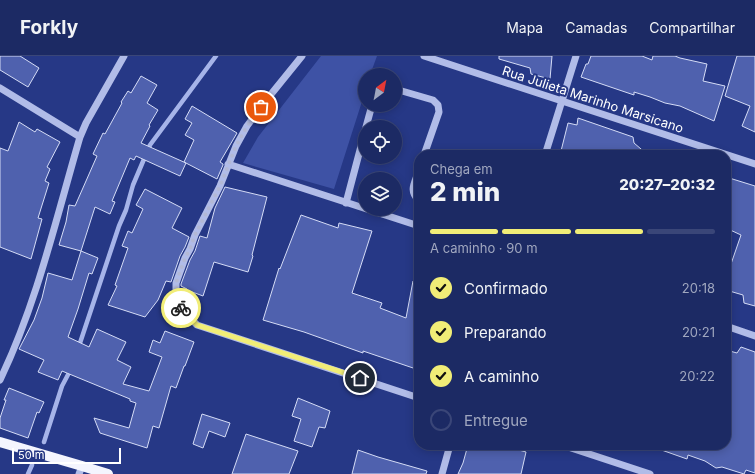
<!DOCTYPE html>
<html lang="pt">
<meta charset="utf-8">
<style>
:root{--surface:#1c2a64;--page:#29366d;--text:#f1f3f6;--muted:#a0a7bf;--line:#3a4678;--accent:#f1ed77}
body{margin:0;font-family:Inter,sans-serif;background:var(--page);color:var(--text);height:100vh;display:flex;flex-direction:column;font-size:15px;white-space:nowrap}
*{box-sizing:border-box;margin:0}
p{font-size:13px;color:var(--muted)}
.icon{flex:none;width:22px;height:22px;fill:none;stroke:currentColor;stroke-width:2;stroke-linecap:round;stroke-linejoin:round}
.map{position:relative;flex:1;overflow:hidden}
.sheet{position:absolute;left:414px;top:94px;width:317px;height:300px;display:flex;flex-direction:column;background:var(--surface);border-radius:16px;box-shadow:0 2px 10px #0003,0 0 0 1px var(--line)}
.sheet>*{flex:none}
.needle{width:26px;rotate:32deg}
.tools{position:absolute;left:358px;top:12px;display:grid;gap:8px}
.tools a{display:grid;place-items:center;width:44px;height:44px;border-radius:50%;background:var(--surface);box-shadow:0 2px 10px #0003,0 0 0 1px var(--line);font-size:20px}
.scale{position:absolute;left:12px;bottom:10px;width:109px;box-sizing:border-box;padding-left:4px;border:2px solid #fff;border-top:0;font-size:11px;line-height:14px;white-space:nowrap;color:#fff;-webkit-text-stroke:3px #263886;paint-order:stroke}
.pin{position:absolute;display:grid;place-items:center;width:34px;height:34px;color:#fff;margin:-17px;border:2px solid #fff;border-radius:50%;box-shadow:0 1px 4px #0007}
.courier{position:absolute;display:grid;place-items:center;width:40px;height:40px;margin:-20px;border:3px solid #f1ed77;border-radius:50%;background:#fff;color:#222;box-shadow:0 1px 5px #0007}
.headline em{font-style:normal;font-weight:800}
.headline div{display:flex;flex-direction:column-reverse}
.headline{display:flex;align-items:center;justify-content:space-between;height:68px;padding:0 16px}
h1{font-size:26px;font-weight:800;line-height:30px}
.bar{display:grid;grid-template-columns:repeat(4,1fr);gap:6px 4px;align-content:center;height:48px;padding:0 16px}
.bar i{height:5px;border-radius:3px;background:var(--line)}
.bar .on{background:var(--accent)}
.bar p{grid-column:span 4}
ol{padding:0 16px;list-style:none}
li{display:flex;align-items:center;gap:12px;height:44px}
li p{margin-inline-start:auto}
li .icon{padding:4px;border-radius:50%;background:var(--accent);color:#111;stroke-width:4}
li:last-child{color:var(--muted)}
li i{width:22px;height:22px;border:2px solid var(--line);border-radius:50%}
header{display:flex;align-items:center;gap:24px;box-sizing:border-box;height:56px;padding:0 20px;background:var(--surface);border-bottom:1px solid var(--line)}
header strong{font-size:19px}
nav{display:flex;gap:22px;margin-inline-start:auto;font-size:14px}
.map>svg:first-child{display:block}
.green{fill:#3e52a5}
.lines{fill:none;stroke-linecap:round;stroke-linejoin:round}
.stream{stroke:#a6b4e9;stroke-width:4.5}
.building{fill:#4f61ae;stroke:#d5dcf6}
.minor{stroke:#b1bce8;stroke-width:7}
.major{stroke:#f4f5fe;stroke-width:10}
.done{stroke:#b3b9d5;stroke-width:4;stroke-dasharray:0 7.2}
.route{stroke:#f1ed77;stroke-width:5}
.labels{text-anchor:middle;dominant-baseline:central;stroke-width:4;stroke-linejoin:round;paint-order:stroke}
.street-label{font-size:13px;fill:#fff;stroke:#263886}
</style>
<header>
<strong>Forkly</strong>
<nav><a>Mapa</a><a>Camadas</a><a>Compartilhar</a></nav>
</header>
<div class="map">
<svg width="755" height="418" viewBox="0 0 755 418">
<rect width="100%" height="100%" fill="#263886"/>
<!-- green -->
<path class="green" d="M321 0H377L370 19H365V36L334 133 243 107 258 81Z"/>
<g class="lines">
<!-- stream -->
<path class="stream" d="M78 293 119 170 126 154 133 129 150 89 216 0
M44 386 62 330 71 313
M28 418 32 409"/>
</g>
<!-- building -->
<path class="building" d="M0 0H20L39 12 28 31 0 14Z
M499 0H552L550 23 531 18 530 12 499 3Z
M591 0H642L652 4 653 0H675L680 2 707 8 703 25 725 30 714 65 680 50 665 47 650 41 634 36V39L581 21 586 8H588Z
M737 0H755V76L742 70 750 50 725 40Z
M141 20 157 29 147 47 158 54 149 69 150 70 141 87 186 107 180 120 136 100 134 104 130 102 112 145 115 146 110 158 95 151 81 195 59 189 66 166 69 149 75 150 97 100 93 98 103 77 105 78 122 47 121 46 128 35 131 37Z
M192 50 237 77 220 106 223 108V109L217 123 184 106 194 84 185 79 192 67 185 63Z
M578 62 633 81 634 87 648 99H560L568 67 577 69Z
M19 66 35 76 37 73 60 86 47 111 50 113 45 125 49 127 38 162 42 163 31 203 0 191V92L8 95Z
M726 121 755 130V250L744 247 743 239 726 234V207L731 208 741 179 726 172Z
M225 131 267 141 252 199 253 200 248 216 214 206 203 240 187 234V233L181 230V228L190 204 195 195 200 180 207 182 215 152Z
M145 133 182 152 172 172 189 181 185 191 180 200 171 226 166 225 158 244 145 261 108 249 117 230 115 229 128 192 122 190 128 175 132 177 143 153 136 149Z
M301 159 338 172 339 167 372 175 352 237 382 247 380 252 406 262 413 225 419 226V314L363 295V297L304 276 263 264 279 212 280 213Z
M81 195 98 202 92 218 89 217 78 253 68 281 87 290 89 291 97 273 126 286 117 304 131 311 123 328 149 335 162 301 149 296 153 284 160 287 165 275 194 286 185 310H184L176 332 171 330 159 372 153 370 147 392 100 377 94 362 129 372 136 347 130 345V343L62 315 58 324 38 316 44 304 19 293 34 264 42 242 48 217 72 224Z
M741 291 755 296V417L746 414 744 418 722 411 716 412 705 405 688 399 687 403 653 391V389H726V294L737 297Z
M9 332 44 346 39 357 37 356 28 382 0 372V362L6 344H4Z
M298 342 330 355 325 372 319 371 312 391 294 385 301 363 292 360Z
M202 358 230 367 225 381 209 375 203 392 193 388Z
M246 378 298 395 289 418H232Z
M468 389H501L526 396 521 418H458L463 407Z
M358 394 378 401 427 415 426 418H352Z"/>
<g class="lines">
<!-- minor -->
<path class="minor" d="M302 0 268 42 247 70 236 90 220 130 195 179 190 193 185 202 176 227V242L182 253 197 269 419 342
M424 0 755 108
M0 32 80 81
M395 33 433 44 438 49 439 56 424 99
M366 71 372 49
M545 99 576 0
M228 108 419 170
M419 114C415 127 408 134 419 145
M346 147 365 75
M726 270 755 280
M0 324C37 247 56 163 80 81L86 67 124 0
M562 389 650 418
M79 418 82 410
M442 418 450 389"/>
<!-- major -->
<path class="major" d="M0 386 82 410 108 418"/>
</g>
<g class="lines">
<!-- done -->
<path class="done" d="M181 252 176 242V227L185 202 190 193 195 179 220 130 236 90 247 70 261 51"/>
<!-- route -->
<path class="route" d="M181 252 197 269 360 322"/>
</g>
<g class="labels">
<!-- street labels -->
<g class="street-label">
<text transform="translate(593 43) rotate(18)">Rua Julieta Marinho Marsicano</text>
</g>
</g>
</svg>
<div class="tools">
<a><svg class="needle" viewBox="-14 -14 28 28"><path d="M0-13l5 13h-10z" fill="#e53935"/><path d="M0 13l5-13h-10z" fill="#a0a7bf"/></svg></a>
<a><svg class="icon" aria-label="locate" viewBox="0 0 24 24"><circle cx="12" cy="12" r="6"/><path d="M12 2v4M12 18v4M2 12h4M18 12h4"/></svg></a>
<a><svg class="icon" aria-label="layers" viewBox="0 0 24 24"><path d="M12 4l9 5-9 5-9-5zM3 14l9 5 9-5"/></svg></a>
</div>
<div class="scale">50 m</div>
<div class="pin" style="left:261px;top:51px;background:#ea580c"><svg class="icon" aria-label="bag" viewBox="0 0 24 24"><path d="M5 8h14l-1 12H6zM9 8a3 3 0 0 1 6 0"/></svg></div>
<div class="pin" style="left:360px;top:322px;background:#1f2937"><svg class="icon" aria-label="home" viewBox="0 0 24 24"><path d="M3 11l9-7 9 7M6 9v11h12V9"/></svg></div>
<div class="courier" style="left:181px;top:252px"><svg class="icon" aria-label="bike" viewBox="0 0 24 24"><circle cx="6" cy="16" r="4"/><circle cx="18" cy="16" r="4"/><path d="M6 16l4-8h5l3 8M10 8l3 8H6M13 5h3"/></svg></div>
<section class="sheet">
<div class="headline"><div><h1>2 min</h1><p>Chega em</p></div><em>20:27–20:32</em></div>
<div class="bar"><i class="on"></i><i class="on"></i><i class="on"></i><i></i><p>A caminho · 90 m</p></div>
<ol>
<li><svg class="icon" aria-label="check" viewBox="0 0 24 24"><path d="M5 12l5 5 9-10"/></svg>Confirmado<p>20:18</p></li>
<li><svg class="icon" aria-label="check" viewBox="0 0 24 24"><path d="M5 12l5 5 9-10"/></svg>Preparando<p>20:21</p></li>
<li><svg class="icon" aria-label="check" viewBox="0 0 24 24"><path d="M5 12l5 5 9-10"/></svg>A caminho<p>20:22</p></li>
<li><i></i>Entregue</li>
</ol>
</section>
</div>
